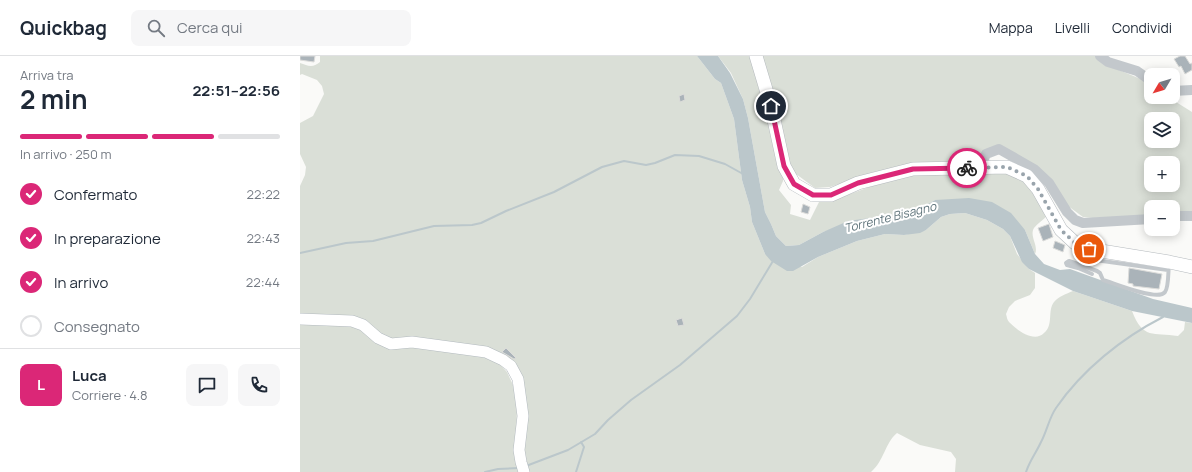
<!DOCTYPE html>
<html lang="it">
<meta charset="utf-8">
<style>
:root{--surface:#fff;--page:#f6f6f7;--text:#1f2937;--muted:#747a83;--line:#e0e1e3;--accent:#db2777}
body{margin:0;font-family:Manrope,sans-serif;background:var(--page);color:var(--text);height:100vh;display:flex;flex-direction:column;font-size:15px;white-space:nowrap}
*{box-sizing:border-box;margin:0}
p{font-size:13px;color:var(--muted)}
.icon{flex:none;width:22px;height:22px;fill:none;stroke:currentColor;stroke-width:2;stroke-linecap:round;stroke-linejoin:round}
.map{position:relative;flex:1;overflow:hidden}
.drawer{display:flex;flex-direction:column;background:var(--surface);width:300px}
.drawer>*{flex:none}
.needle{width:26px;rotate:232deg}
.controls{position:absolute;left:844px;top:12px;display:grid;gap:8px}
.controls a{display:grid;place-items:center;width:36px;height:36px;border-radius:8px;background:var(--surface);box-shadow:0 2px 10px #0003;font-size:20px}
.pin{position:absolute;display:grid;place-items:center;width:34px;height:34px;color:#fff;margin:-17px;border:2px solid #fff;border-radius:50%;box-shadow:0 1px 4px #0007}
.courier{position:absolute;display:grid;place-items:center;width:40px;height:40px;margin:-20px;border:3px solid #db2777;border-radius:50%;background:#fff;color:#222;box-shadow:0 1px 5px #0007}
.headline em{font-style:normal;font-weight:700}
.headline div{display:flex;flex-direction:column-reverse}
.headline{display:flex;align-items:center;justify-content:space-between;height:68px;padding:0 20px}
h1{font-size:26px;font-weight:700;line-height:30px}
.bar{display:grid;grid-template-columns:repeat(4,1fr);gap:6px 4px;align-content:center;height:48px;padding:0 20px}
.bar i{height:5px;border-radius:3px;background:var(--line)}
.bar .current{background:var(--accent)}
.bar p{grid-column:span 4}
.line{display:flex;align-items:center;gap:10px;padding:0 20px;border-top:1px solid var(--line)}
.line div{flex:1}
.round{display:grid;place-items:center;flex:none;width:42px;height:42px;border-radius:8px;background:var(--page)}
ol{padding:0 20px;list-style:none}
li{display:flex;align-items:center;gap:12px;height:44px}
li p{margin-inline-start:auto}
li .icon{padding:4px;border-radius:50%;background:var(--accent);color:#fff;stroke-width:4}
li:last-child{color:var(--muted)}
li i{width:22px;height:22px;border:2px solid var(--line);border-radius:50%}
header{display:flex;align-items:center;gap:24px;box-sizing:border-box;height:56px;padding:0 20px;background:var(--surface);border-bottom:1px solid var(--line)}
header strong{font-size:19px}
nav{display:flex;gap:22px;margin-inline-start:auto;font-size:14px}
.search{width:280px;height:36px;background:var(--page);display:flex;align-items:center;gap:10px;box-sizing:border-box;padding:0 14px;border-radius:8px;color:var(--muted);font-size:15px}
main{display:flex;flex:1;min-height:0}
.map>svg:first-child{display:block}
.green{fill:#dadfd7;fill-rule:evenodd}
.water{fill:#bbc7cb}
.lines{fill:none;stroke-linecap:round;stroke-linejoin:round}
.stream{stroke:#bbc7cb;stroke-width:2}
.building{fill:#aab3b9;stroke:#dcdcda}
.secondary-casing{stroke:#b3babf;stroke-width:12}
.primary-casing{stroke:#b5babe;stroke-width:14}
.service{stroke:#c3c8cc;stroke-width:4}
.tertiary{stroke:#c3c8cc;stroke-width:10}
.secondary{stroke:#fff;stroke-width:11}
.primary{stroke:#fff;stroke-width:13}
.done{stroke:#99a4ac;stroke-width:4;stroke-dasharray:0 7.2}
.route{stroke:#db2777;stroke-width:5}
.labels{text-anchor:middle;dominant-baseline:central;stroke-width:4;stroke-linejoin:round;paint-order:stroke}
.water-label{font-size:12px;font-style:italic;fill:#60757c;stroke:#fff}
</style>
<header>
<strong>Quickbag</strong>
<div class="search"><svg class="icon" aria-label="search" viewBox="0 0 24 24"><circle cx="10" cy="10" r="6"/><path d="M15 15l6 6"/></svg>Cerca qui</div>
<nav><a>Mappa</a><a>Livelli</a><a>Condividi</a></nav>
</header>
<main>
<section class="drawer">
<div class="headline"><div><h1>2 min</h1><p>Arriva tra</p></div><em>22:51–22:56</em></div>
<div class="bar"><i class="current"></i><i class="current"></i><i class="current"></i><i></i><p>In arrivo · 250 m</p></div>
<ol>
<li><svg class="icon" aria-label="check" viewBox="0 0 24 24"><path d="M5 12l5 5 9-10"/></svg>Confermato<p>22:22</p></li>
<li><svg class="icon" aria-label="check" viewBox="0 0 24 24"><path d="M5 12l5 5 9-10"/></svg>In preparazione<p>22:43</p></li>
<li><svg class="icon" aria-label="check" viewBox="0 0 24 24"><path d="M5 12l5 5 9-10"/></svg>In arrivo<p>22:44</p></li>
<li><i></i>Consegnato</li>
</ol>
<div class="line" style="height:72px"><b class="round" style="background:var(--accent);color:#fff">L</b><div><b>Luca</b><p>Corriere · 4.8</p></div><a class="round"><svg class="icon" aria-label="chat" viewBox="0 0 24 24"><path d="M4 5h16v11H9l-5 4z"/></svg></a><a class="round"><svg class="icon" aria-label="phone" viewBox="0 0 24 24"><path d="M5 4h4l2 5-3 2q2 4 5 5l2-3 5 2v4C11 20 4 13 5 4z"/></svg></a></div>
</section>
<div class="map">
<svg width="892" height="416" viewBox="0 0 892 416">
<rect width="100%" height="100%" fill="#fafaf8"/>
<!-- green -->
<path class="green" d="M20 0H397L415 23 421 27 434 63 442 124 450 151 452 166 465 198 502 211 518 201 557 185 585 178 604 179 626 174 641 161 650 158 665 157 687 164 703 173 710 180 717 198 729 213 735 217V232L730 239 715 245 709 251 706 258C707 261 707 264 709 266 717 274 734 287 744 277 754 269 747 255 754 246 759 240 766 238 773 235L832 255C843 284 853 276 878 280L884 274 885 266 892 267V416H655L656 403 651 396 620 389 597 377C585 387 584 405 571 416H230L228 413 225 405 214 307 92 283 80 278 65 265 0 259V130L5 119 6 111 0 98V67L13 60 24 38 22 30 17 24 2 18 0 19V7C8 10 13 12 20 6Z
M418 0H450L483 121V125L479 134 491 149 490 158 510 164 519 146 531 145 594 122 629 117 698 116 717 119 731 131 747 160C743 164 737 168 734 172 729 180 739 190 735 198L725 174 635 144 611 158 598 161 570 162 523 176 499 189 486 190 476 180 471 168 465 156 448 62 443 43 431 17Z
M462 0H795L802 7 848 26 851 28V41H868L892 56V159L873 160V151H851V160L793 162 783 161 768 150 700 89 668 108 609 111 574 116 530 131 515 132 496 118 489 106ZM851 63H873V85H851ZM851 107H873V129H851Z
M0 266 59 271 80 288 117 289 164 297 196 304 207 316 213 329 217 346 216 405 220 416H0Z"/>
<!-- water -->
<path class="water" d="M397 0H418L430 17 443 43 448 62 465 156 471 168 476 180 486 190 499 189 523 176 548 165 570 162 598 161 611 158 635 144 669 142 692 146 711 157 725 174 735 198 744 208 760 214 770 213 853 243 892 252V267L832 255 773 235 729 213 722 206 710 180 703 173 687 164 665 157 650 158 641 161 626 174 620 177 604 179 585 178 557 185 518 201 493 215H487L471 205 465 198 452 166 450 151 442 124 434 63 421 27 415 23Z"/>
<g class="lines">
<!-- stream -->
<path class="stream" d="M0 197 46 187 73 185 134 170 172 169 181 167 206 155 254 136 302 111 324 105 346 109 355 107 375 99 399 100 425 108 443 118
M226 410 268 394 295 378 308 364 331 344 380 309 437 260 450 243 473 205
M185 416 198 413 219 412
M276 416 284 391 281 386
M726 416C730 404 736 397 741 386 747 375 749 362 756 352 782 314 822 282 863 261"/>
</g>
<!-- building -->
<path class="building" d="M0 0H15L14 6 0 4Z
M880 0H885L890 8 892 7V14L885 18 881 10 879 11 874 3Z
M384 38 385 44 380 46 379 40Z
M503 148 510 151 508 158 501 156Z
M749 168 753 181 743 185 738 172Z
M755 185 765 189 763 196 753 192Z
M829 212 862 218 859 233 833 230V228L828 227Z
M382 262 384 269 378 270 376 264Z
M206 292 216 302 214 303 202 296Z"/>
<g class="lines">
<defs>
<path id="secondary" d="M0 263 52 265 63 269 78 282 91 288 112 286 186 296 203 304 211 310 218 323 223 360 219 394 221 406 224 416"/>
<path id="primary" d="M456 0 471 50 484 110 494 128 513 139H531L558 127 613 113 707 111 727 120 738 133 761 174 775 187 789 193 869 206 892 211"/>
</defs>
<!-- secondary casing -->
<use href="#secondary" class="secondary-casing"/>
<!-- primary casing -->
<use href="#primary" class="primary-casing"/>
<!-- service -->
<path class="service" d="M795 204 868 214
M792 218 778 212 767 209 766 207 769 205 772 206 797 215 800 217 803 224C814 227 858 246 865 236 869 231 868 215 869 208"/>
<!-- tertiary -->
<path class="tertiary" d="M800 0 808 6 837 15 851 25
M873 35 892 34
M681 111 686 98 699 93 734 113 749 127 767 156 775 164 783 167 851 163
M873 160H892"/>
<!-- secondary -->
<use href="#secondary" class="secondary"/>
<!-- primary -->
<use href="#primary" class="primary"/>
</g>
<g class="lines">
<!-- done -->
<path class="done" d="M667 112 707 111 727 120 738 133 761 174 775 187 789 193"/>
<!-- route -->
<path class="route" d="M471 50 484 110 494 128 513 139H531L558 127 613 113 667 112"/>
</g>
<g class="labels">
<!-- water labels -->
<g class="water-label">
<text transform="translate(590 161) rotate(-14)">Torrente Bisagno</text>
</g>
</g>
</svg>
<div class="controls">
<a><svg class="needle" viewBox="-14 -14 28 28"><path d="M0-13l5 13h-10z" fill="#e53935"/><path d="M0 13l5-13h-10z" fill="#747a83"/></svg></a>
<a><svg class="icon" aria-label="layers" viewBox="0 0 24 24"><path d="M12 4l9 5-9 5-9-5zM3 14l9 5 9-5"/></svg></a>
<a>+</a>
<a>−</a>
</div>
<div class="pin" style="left:789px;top:193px;background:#ea580c"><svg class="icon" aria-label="bag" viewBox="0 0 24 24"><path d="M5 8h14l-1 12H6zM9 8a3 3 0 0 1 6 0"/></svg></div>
<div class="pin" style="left:471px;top:50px;background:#1f2937"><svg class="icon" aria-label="home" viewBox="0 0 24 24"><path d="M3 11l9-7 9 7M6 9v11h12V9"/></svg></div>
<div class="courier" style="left:667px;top:112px"><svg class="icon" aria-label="bike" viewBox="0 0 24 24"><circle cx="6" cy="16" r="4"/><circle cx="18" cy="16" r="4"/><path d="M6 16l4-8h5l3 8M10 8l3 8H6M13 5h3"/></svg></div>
</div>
</main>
